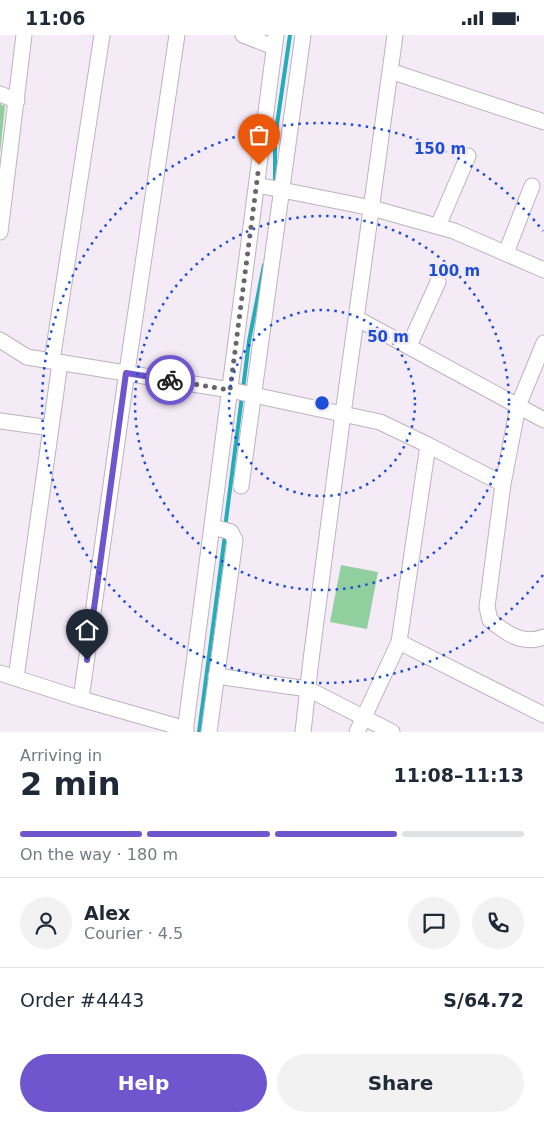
<!DOCTYPE html>
<meta charset="utf-8">
<style>
:root{--surface:#fff;--page:#f2f2f3;--text:#1f2937;--muted:#747a83;--line:#e0e1e3;--accent:#6f56cf}
body{margin:0;font-family:"DejaVu Sans",sans-serif;background:var(--page);color:var(--text);height:100vh;display:flex;flex-direction:column;font-size:19px;white-space:nowrap}
*{box-sizing:border-box;margin:0}
p{font-size:16px;color:var(--muted)}
.icon{flex:none;width:28px;height:28px;fill:none;stroke:currentColor;stroke-width:2;stroke-linecap:round;stroke-linejoin:round}
.map{position:relative;height:697px;overflow:hidden}
.sheet{display:flex;flex-direction:column;background:var(--surface);flex:1}
.sheet>*{flex:none}
.pin{position:absolute;display:grid;place-items:center;width:42px;height:42px;color:#fff;margin:-51px -21px;border-radius:50% 50% 50% 0;rotate:-45deg;box-shadow:0 0 5px #0007}
.pin .icon{rotate:45deg}
.courier{position:absolute;display:grid;place-items:center;width:50px;height:50px;margin:-25px;border:4px solid #6f56cf;border-radius:50%;background:#fff;color:#222;box-shadow:0 1px 6px #0007}
.head em{font-style:normal;font-weight:800}
.head div{display:flex;flex-direction:column-reverse}
.head{display:flex;align-items:center;justify-content:space-between;height:85px;padding:0 20px}
h1{font-size:32px;font-weight:800;line-height:38px}
.bar{display:grid;grid-template-columns:repeat(4,1fr);gap:8px 5px;align-content:center;height:60px;padding:0 20px}
.bar i{height:6px;border-radius:4px;background:var(--line)}
.bar .selected{background:var(--accent)}
.bar p{grid-column:span 4}
.line{display:flex;align-items:center;gap:12px;padding:0 20px;border-top:1px solid var(--line)}
.line div{flex:1}
.round{display:grid;place-items:center;flex:none;width:52px;height:52px;border-radius:26px;background:var(--page)}
.primary-button{display:flex;gap:10px;margin-top:auto;padding:10px 20px}
.primary-button a{flex:1;height:58px;border-radius:30px;background:var(--accent);color:#fff;font-size:20px;font-weight:800;line-height:58px;text-align:center}
.primary-button a+a{background:var(--page);color:var(--text)}
.status{display:flex;justify-content:space-between;align-items:center;height:35px;padding:0 25px;background:var(--surface);direction:ltr}
.status svg{height:14px;fill:currentColor}
.map>svg:first-child{display:block}
.green{fill:#92cf9f}
.lines{fill:none;stroke-linecap:round;stroke-linejoin:round}
.stream{stroke:#21aeb9;stroke-width:4}
.minor-casing{stroke:#bcb3be;stroke-width:17}
.minor{stroke:#fff;stroke-width:15}
.done{stroke:#6a646b;stroke-width:5;stroke-dasharray:0 9}
.route{stroke:#6f56cf;stroke-width:6}
.ring{fill:none;stroke:#1d4ed8;stroke-width:2.5;stroke-dasharray:2.5 5}
.centre{fill:#1d4ed8;stroke:#f5ebf7;stroke-width:2.5}
.ring-label{font-size:15px;text-anchor:middle;font-weight:bold;fill:#1d4ed8;stroke:#f5ebf7;stroke-width:5;stroke-linejoin:round;paint-order:stroke}
</style>
<div class="status"><b>11:06</b><svg viewBox="0 0 49 12"><path d="M0 12V9h3v3zM5 12V6h3v6zM10 12V3h3v9zM15 12V0h3v12zM26 1h20v11H26zM47 4h2v5h-2z"/></svg></div>
<div class="map">
<svg width="544" height="697" viewBox="0 0 544 697">
<rect width="100%" height="100%" fill="#f5ebf7"/>
<!-- green -->
<path class="green" d="M0 69 5 71 0 119Z
M341 530 378 537 367 594 330 587Z"/>
<g class="lines">
<!-- stream -->
<path class="stream" d="M275 149V103L290 0
M243 354 249 306 264 230
M225 493 242 361
M199 697 225 500"/>
<defs>
<path id="minor" d="M243 0 274 12
M390 36 544 87
M0 59 17 66
M257 150 372 173 454 196 544 235
M438 191 468 121
M0 197 24 0
M506 218 532 151
M356 283 544 385
M0 305 27 322 230 355 380 387 428 410 503 449
M544 308 518 371 503 449 487 572 490 585C507 599 522 610 544 602
M409 311 438 247
M52 326 102 0
M0 386 51 393
M241 451 303 0
M399 607 544 680
M0 638 81 664 186 694
M216 641 308 654 392 697
M16 643 60 328
M81 664 125 350 177 0
M185 697 276 0
M209 697 235 505 231 497 213 492
M303 697 311 625 343 379 395 0
M357 697 399 607 428 410"/>
</defs>
<!-- minor casing -->
<use href="#minor" class="minor-casing"/>
<!-- minor -->
<use href="#minor" class="minor"/>
</g>
<g class="lines">
<!-- done -->
<path class="done" d="M170 345 230 355 259 130"/>
<!-- route -->
<path class="route" d="M87 625 126 338 170 345"/>
</g>
<!-- distance rings -->
<g class="ring">
<circle cx="322" cy="368" r="93"/>
<circle cx="322" cy="368" r="187"/>
<path d="M543 540A280 280 0 1 1 543 196"/>
</g>
<circle cx="322" cy="368" r="8" class="centre"/>
<g class="ring-label">
<text x="440" y="119">150 m</text>
<text x="454" y="241">100 m</text>
<text x="388" y="307">50 m</text>
</g>
</svg>
<div class="pin" style="left:259px;top:130px;background:#ea580c"><svg class="icon" aria-label="bag" viewBox="0 0 24 24"><path d="M5 8h14l-1 12H6zM9 8a3 3 0 0 1 6 0"/></svg></div>
<div class="pin" style="left:87px;top:625px;background:#1f2937"><svg class="icon" aria-label="home" viewBox="0 0 24 24"><path d="M3 11l9-7 9 7M6 9v11h12V9"/></svg></div>
<div class="courier" style="left:170px;top:345px"><svg class="icon" aria-label="bike" viewBox="0 0 24 24"><circle cx="6" cy="16" r="4"/><circle cx="18" cy="16" r="4"/><path d="M6 16l4-8h5l3 8M10 8l3 8H6M13 5h3"/></svg></div>
</div>
<section class="sheet">
<div class="head"><div><h1>2 min</h1><p>Arriving in</p></div><em>11:08–11:13</em></div>
<div class="bar"><i class="selected"></i><i class="selected"></i><i class="selected"></i><i></i><p>On the way · 180 m</p></div>
<div class="line" style="height:90px"><a class="round"><svg class="icon" aria-label="person" viewBox="0 0 24 24"><circle cx="12" cy="8" r="4"/><path d="M4 21q1-7 8-7t8 7"/></svg></a><div><b>Alex</b><p>Courier · 4.5</p></div><a class="round"><svg class="icon" aria-label="chat" viewBox="0 0 24 24"><path d="M4 5h16v11H9l-5 4z"/></svg></a><a class="round"><svg class="icon" aria-label="phone" viewBox="0 0 24 24"><path d="M5 4h4l2 5-3 2q2 4 5 5l2-3 5 2v4C11 20 4 13 5 4z"/></svg></a></div>
<div class="line" style="height:65px"><div>Order #4443</div><b>S/64.72</b></div>
<div class="primary-button"><a>Help</a><a>Share</a></div>
</section>
